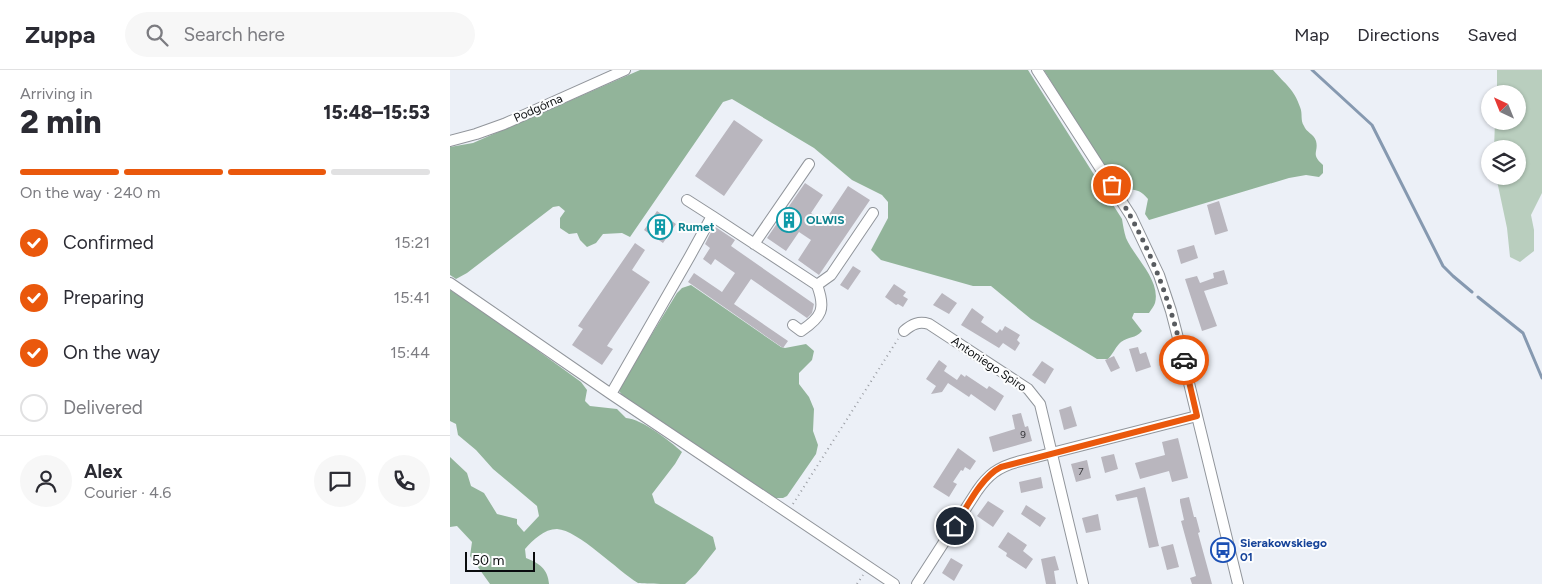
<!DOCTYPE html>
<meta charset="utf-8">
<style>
:root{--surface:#fff;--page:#f7f7f7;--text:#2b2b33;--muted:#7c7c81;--line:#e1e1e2;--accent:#ea580c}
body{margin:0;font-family:Figtree,sans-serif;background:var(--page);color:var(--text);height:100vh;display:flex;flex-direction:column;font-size:19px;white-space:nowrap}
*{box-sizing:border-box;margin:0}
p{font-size:16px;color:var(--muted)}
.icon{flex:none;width:28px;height:28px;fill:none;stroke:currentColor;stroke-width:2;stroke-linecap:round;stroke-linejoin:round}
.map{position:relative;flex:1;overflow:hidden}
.panel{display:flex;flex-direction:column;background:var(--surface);width:450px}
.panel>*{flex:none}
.needle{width:32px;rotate:317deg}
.buttons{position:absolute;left:1031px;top:15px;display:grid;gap:10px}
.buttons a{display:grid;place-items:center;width:45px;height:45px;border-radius:50%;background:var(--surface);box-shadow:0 1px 4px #0004;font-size:25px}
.scale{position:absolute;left:15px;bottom:12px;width:70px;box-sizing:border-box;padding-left:5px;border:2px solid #0a0c0e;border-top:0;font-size:14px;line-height:18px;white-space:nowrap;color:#0a0c0e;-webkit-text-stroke:4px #fcfdfe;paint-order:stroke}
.pin{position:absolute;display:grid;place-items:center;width:42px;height:42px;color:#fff;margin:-21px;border:2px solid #fff;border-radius:50%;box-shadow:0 1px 5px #0007}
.courier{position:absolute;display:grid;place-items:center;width:50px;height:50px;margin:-25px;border:4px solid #ea580c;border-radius:50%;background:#fff;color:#222;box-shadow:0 1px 6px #0007}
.headline em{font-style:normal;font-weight:800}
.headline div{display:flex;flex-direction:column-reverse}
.headline{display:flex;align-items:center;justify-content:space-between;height:85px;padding:0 20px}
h1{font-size:32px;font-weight:800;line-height:38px}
.bar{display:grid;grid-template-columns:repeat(4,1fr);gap:8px 5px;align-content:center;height:60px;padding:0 20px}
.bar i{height:6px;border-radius:4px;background:var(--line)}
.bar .current{background:var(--accent)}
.bar p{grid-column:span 4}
.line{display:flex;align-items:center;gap:12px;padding:0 20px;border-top:1px solid var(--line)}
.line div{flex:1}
.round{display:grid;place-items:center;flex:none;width:52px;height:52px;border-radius:26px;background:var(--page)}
ol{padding:0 20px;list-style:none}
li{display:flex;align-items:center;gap:15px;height:55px}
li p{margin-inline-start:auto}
li .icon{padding:5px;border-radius:50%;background:var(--accent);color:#fff;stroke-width:4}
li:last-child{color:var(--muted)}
li i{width:28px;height:28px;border:2px solid var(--line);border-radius:50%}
header{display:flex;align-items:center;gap:30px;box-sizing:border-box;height:70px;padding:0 25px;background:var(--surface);border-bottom:1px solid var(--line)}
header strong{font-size:24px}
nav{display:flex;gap:28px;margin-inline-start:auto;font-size:18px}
.search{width:350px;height:45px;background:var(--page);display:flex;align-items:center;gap:12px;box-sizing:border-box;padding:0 18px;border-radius:28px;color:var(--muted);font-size:19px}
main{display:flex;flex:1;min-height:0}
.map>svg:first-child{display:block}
.green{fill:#b9cebe}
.forest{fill:#92b49a}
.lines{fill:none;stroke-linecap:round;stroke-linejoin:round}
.stream{stroke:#8699b0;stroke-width:3}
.building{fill:#b9b6be}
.minor-casing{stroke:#91959b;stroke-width:12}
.path{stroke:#9b9ea4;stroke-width:2;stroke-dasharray:1 4;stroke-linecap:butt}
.minor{stroke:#fff;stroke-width:10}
.done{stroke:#595c60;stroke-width:5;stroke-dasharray:0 9}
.route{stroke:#ea580c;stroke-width:6}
.labels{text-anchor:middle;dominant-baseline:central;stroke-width:4;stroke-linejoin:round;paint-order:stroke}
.number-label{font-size:10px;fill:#36363a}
.street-label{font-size:12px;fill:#0a0c0e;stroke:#fcfdfe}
.culture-label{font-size:12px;font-weight:bold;fill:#0d838f;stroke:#fcfdfe;text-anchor:start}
.transit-label{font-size:12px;font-weight:bold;fill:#164399;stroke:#fcfdfe;text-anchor:start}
</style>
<header>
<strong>Zuppa</strong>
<div class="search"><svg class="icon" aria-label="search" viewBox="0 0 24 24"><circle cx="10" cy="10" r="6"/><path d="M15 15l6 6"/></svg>Search here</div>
<nav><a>Map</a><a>Directions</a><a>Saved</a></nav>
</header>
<main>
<section class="panel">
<div class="headline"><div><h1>2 min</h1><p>Arriving in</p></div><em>15:48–15:53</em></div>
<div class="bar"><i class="current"></i><i class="current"></i><i class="current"></i><i></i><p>On the way · 240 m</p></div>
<ol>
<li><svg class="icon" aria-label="check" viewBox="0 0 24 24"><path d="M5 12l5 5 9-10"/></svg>Confirmed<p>15:21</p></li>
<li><svg class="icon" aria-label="check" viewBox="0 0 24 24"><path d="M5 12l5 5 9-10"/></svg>Preparing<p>15:41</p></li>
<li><svg class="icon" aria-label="check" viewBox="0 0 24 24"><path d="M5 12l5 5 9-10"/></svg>On the way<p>15:44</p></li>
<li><i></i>Delivered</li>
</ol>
<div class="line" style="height:90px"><a class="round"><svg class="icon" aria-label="person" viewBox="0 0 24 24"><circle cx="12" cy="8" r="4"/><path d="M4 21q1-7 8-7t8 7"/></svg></a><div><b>Alex</b><p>Courier · 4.6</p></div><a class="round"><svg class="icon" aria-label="chat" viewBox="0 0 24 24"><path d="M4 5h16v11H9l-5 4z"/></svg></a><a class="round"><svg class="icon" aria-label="phone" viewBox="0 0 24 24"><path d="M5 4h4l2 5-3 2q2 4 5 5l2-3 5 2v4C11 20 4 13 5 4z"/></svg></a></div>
</section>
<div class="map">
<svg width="1092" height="514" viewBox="0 0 1092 514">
<rect width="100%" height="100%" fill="#ecf0f7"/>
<!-- green -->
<path class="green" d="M1047 0H1092V123L1081 145 1084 160V181L1070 192 1060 187 1057 158 1046 106H1068V79H1044L1045 51H1068V24H1047Z"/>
<!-- forest -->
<path class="forest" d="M190 0H578L672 149C673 155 674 162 676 168 684 187 711 210 705 233 704 236 701 240 699 243H684L682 248 692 261C685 269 679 266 671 272 666 276 663 284 658 289H647L581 249 541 216H523L431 190 421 180 438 148V132L432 125 402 110 364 78 282 29 273 32 180 167 172 163 153 164 146 173 137 177 130 170 127 163 119 164 110 158V148L115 141 109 136 103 137 17 203 6 209 0 205V77L23 73Z
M594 0H823C835 14 844 19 850 37 853 44 850 50 854 56 856 62 864 64 866 71 869 82 860 84 873 95V103L869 107 856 105 839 108 699 150 695 144 698 129C686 114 681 124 665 116Z
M241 215 331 277 335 278 356 274 364 281 362 290 349 303V314L359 327 364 339 363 361 368 375 366 384 337 426 333 428H325L174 327 169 321 172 313 227 223 232 218Z
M0 220 32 240 131 312 137 320 135 331 140 336 167 339 176 348C192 349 220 371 232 382L225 394 202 424 205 433 263 467 266 479 246 504 235 514C224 514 196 514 188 513 168 501 128 460 107 459 94 459 83 470 75 479L76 488C89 493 98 499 99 514H40L20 486 22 472 7 456 0 457V387L17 403 21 416 34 423 47 444 67 449V454L74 462 89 446 87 436 43 399 26 380 8 365 6 354 0 351Z"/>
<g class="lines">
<!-- stream -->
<path class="stream" d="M862 0 922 55 993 196 1003 206 1022 222
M1028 227 1073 263 1092 308"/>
</g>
<!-- building -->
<path class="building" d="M284 50 313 70 274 126 245 106Z
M355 113 373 125 361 143 374 152 398 116 420 130 369 205 348 190 361 170 349 162 336 181 317 168Z
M769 131 778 161 765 165 757 135Z
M207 141 226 154 213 173 194 160Z
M264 156 285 170 281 176 364 234 362 243 357 248 301 209 284 234 338 271 333 278 238 212 244 203 272 222 285 203 265 189 261 195 253 189 260 178 255 174Z
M185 173 195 180 182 200 200 212 157 276 163 279 152 295 122 275 133 259 128 256Z
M744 175 748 188 731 194 727 180Z
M403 196 411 201 398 220 390 215Z
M774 200 778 214 754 221 767 256 752 261 735 209 747 206 750 213 764 208 763 203Z
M444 214 456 222 453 226 458 229 453 237 448 234 446 235 435 227Z
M492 223 507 233 499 244 483 235Z
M522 238 534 247 531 252 547 263 550 259 552 261 555 256 570 265 567 270 570 273 565 281 553 273 549 278 511 255Z
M688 277 690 284 696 282 701 297 686 302 679 279Z
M664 286 670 298 661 302 655 290Z
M489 290 497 296 494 301 507 310 511 304 515 307 516 305 537 319 539 316 554 326 545 341 521 324 519 327 498 313 492 322 481 324 486 316 476 309Z
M592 291 604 299 595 314 582 305Z
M621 336 627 356 614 360 609 340Z
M571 343 575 357 578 356 582 371 543 382 539 367 565 359 562 345Z
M728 368 738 408 722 412 719 401 690 409 685 393 715 385 712 372Z
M508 378 526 391 520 400 515 397 513 401 511 400 503 412 507 414 499 427 483 417Z
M664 384 668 399 655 403 651 387Z
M637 390 641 408 626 412 621 394Z
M591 407 593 418 571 423 569 412Z
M695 417 709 476 699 478 687 427 667 431 665 425Z
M739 427 744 447H746L750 462 748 463 762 514H742L740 508 746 506 731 451 734 450 730 432V429Z
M538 431 554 441 543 457 527 446Z
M576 435 596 448 590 457 571 444Z
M648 444 651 460 636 463 632 448Z
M558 462 577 475 573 481 583 489 576 499 556 486 557 483 548 477Z
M723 474 729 497 717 500 711 477Z
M605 486 609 500 604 501 606 514H596L591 489Z
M501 488 513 495 504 511 492 503Z"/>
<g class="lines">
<defs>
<path id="minor" d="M587 0 681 146 709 205 721 241 729 272 788 514
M0 71 26 64 54 54 175 0
M262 146 367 215 381 205 423 143
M304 174 359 94
M0 213 161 324 444 514
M343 255 351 261C372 247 376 239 367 215
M454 261C462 254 469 251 479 254L578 319 590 334 633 514
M161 324 240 186 262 146 237 130
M467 514 527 421C538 405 548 397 567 392L747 346"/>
</defs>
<!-- minor casing -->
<use href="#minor" class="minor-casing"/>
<!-- path -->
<path class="path" d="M343 434 448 269
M407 514 413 505"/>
<!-- minor -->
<use href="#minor" class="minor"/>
</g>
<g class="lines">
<!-- done -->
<path class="done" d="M662 115C699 174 718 223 734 290"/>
<!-- route -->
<path class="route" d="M505 456C517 437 531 407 551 397L747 346 734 290"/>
</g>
<!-- icons -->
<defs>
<symbol id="building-ring" viewBox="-11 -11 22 22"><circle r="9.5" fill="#fcfdfe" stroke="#0f9aa8" stroke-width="1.5"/><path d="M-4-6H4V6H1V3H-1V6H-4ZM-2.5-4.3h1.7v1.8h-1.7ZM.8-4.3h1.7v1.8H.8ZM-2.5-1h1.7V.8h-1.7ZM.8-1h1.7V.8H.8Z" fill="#0f9aa8"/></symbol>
<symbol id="bus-ring" viewBox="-11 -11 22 22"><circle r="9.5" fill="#fcfdfe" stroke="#1a4fb4" stroke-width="1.5"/><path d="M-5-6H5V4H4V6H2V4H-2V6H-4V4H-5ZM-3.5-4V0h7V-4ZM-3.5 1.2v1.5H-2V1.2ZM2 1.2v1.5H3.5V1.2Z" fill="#1a4fb4"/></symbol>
</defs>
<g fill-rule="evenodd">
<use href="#building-ring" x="325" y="136" width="28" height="28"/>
<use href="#building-ring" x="196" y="143" width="28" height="28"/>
<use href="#bus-ring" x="759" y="466" width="28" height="28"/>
</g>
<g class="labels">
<!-- number labels -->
<g class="number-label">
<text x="573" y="364">9</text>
<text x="631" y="401">7</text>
</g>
<!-- street labels -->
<g class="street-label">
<text transform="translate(88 38) rotate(-24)">Podgórna</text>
<text transform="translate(539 294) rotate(34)">Antoniego Spiro</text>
</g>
<!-- culture labels -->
<g class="culture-label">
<text x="356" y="150">OLWIS</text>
<text x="228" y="157">Rumet</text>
</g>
<!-- transit labels -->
<g class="transit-label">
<text x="790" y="473">Sierakowskiego<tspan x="790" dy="14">01</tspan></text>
</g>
</g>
</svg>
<div class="buttons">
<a><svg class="needle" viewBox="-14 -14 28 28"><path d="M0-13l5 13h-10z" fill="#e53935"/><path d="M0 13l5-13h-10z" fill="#7c7c81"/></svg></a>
<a><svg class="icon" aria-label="layers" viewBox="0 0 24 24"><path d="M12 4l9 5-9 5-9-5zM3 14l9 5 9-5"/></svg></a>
</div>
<div class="scale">50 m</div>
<div class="pin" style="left:662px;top:115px;background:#ea580c"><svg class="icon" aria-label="bag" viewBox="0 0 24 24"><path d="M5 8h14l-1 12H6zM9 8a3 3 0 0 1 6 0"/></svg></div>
<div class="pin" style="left:505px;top:456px;background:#1f2937"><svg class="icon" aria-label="home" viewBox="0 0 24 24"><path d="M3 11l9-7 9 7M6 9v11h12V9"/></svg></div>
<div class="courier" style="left:734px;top:290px"><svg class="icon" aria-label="car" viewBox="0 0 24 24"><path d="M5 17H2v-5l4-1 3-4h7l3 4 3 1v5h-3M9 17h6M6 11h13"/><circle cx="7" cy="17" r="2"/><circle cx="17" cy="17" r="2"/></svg></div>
</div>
</main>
